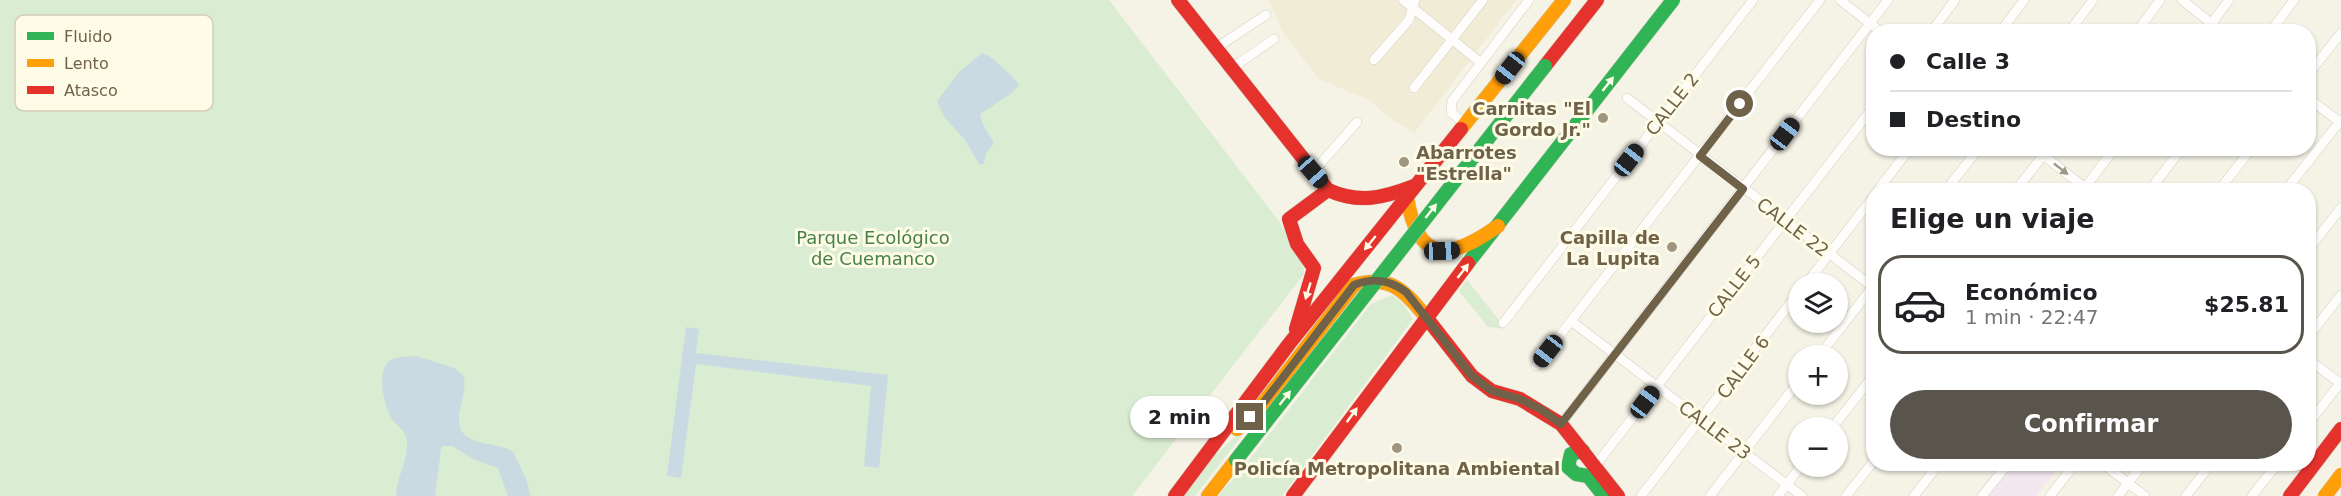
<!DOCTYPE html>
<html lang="es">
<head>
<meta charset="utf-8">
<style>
	body { margin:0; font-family:"DejaVu Sans",sans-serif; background:#f2f2f2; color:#202124; height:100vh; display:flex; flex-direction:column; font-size:22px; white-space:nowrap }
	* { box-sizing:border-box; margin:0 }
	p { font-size:20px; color:#757577 }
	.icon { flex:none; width:33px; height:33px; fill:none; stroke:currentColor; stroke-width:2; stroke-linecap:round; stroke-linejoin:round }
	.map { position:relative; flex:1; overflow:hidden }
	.sheet { position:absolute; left:1866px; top:183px; width:450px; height:288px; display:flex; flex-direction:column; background:#fff; border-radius:24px; box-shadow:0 2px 4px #0004 }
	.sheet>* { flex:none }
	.hud { position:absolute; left:1866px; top:24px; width:450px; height:132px; border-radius:24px; box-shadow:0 2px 4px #0004; display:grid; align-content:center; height:132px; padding:0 24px; background:#fff }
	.controls { position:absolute; left:1788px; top:273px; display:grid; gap:12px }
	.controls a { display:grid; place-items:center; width:60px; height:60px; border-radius:50%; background:#fff; box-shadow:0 2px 4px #0004; font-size:30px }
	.end { position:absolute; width:27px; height:27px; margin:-14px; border:8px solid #706249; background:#fff; box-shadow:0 0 0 3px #fff }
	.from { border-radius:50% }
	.bubble { position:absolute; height:42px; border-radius:21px; background:#fff; box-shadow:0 2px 4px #0004; font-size:20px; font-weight:700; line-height:42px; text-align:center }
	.car { position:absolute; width:18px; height:36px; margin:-18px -9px; border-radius:8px; box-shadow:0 0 4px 2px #0007; background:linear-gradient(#222 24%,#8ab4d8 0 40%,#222 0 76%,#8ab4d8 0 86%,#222 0) }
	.hud b { display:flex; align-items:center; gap:21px; height:57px; font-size:22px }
	.hud b+b { border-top:2px solid #e0e0e0 }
	.hud i { width:15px; height:15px; background:#202124 }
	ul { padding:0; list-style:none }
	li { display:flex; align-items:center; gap:18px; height:99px; margin:0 12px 9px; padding:0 12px; border:3px solid transparent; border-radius:24px }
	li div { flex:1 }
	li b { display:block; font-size:22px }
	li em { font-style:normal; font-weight:700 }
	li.active { border-color:#59554d }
	li>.icon { width:54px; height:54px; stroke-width:1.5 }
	h2 { padding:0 24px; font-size:27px; line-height:72px }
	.primary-button { display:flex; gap:12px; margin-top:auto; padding:12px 24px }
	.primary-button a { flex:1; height:69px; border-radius:36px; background:#59554d; color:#fff; font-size:24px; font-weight:700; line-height:69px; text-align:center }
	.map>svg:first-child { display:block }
</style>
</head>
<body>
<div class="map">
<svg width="2341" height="496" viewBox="0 0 2341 496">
	<rect width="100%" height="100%" fill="#f5f3e6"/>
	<!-- residential -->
	<path fill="#f0ecd6" d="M1269,0H1516L1414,133L1388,117L1370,100L1320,80L1283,33Z"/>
	<!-- education -->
	<path fill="#f5e7ef" d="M2014,464H2061L2036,496H1989Z"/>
	<!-- green -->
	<g fill="#daecd1">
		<path d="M0,0H1109L1278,220L1303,261L1304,274L1132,496H0Z"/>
		<path d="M1467,280L1506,329L1488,327L1459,291Z"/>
		<path d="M1392,295L1403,304L1413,319L1282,496H1218L1243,468L1371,304Z"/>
		<path d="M1255,419L1195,496H1183L1213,457Z"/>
	</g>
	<!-- water -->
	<g fill="#c9dae3">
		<path d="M982,53C989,53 1016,79 1019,85L1012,93L980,114L982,123L994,143L986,153L984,163L980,165L965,140L945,118L937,101L959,72Z"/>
		<path d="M686,327L699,329L696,353L888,375L879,468L864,466L871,386L696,364L681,478L667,476Z"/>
		<path d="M416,356L454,368L463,375C470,391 450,420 464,434C476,446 500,443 513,452L527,481L530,496H508L498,468L475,460L452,446H443L441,449L435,496H396C396,476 411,458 406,437C404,429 396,425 392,419C384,406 374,367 393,359C400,356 409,357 416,356Z"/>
	</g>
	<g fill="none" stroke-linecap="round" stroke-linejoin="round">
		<defs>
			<g id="street">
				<path d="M1403,0L1480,62"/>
				<path d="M1840,0L1881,32"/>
				<path d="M2182,0L2222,32"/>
				<path d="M1931,32L1955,0"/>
				<path d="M2000,32L2024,0"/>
				<path d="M2069,32L2093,0"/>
				<path d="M2137,32L2160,0"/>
				<path d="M2205,32L2229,0"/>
				<path d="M2270,32L2294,0"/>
				<path d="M1216,48L1266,15"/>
				<path d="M1374,60L1409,20L1415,0"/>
				<path d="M1232,68L1274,39"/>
				<path d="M2308,75L2341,33"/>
				<path d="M1414,88L1483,0"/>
				<path d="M1627,98L1874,288"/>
				<path d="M2308,98L2341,123"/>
				<path d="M1465,124L1451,112L1452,101L1529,0"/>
				<path d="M2034,148L2088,190"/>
				<path d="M1313,172L1357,122"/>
				<path d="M1878,190L1910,148"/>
				<path d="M1946,190L1979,148"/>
				<path d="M2016,190L2049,148"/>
				<path d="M2083,190L2115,148"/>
				<path d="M2150,190L2182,148"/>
				<path d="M2219,190L2252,148"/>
				<path d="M2286,190L2341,120"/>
				<path d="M2308,250L2341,208"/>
				<path d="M1806,284L1874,196"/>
				<path d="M1571,321L1802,496"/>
				<path d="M1503,323L1753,0"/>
				<path d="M2308,337L2341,295"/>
				<path d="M1819,356L1874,285"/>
				<path d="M2308,359L2341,384"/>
				<path d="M1536,366L1820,0"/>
				<path d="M1561,424L1888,0"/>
				<path d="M2308,424L2341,382"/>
				<path d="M1832,428L1874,375"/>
				<path d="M2103,464L2145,496"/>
				<path d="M1595,466L1874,106"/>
				<path d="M1641,496L1798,293"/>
				<path d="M1710,496L1798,382"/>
				<path d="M1778,496L1801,466"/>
				<path d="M1846,496L1874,461"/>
				<path d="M1914,496L1939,464"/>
				<path d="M1982,496L2008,464"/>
				<path d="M2050,496L2075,464"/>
				<path d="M2118,496L2143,464"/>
				<path d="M2186,496L2211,464"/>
				<path d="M2252,496L2277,464"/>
			</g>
			<g id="fast">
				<path d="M1468,263L1673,0"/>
				<path d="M1583,451L1571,454L1568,467L1576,474L1588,476L1604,496"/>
			</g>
			<g id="slow">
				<path d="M1461,129L1564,0"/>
				<path d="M1407,197C1418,265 1450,260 1498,226"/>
				<path d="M1237,429L1264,402L1354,285C1390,274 1405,291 1426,317"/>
				<path d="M1208,496L1236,460"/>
				<path d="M2325,496L2341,475"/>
			</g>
			<g id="jam">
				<path d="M1178,0L1328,190C1359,204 1383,198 1414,186"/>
				<path d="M1545,66L1597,0"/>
				<path d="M1426,317L1472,376L1492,391L1520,399L1561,424L1618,496"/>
				<path d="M1296,329L1314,268L1297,244L1289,219L1328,190"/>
				<path d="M1175,496L1289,344L1461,129"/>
				<path d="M1293,496L1468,263"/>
				<path d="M2290,496L2341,429"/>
			</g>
		</defs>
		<!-- street casing -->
		<use href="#street" stroke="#d3cfc2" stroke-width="10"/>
		<!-- fast casing -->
		<use href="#fast" stroke="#d5d0c3" stroke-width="15"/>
		<!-- slow casing -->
		<use href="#slow" stroke="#d5d0c3" stroke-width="15"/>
		<!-- jam casing -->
		<use href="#jam" stroke="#d5d0c3" stroke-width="15"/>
		<!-- street -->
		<use href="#street" stroke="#fefdfb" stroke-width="9"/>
		<!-- fast -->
		<use href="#fast" stroke="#30b455" stroke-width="14"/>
		<!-- slow -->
		<use href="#slow" stroke="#ff9f0a" stroke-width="14"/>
		<!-- jam -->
		<use href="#jam" stroke="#e5322d" stroke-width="14"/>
		<defs>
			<path id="fast-bridge" d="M1236,460L1545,66"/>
		</defs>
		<!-- fast-bridge casing -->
		<use href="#fast-bridge" stroke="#d3cfc4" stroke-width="15" stroke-linecap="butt"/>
		<!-- fast-bridge -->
		<use href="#fast-bridge" stroke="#30b455" stroke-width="14"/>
	</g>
	<!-- one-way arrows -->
	<defs><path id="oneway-solid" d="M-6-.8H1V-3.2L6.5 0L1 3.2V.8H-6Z" transform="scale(1.5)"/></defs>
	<g fill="#fefce6">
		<use href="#oneway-solid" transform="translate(1608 84) rotate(-52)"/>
		<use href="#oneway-solid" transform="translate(1431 211) rotate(-52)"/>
		<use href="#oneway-solid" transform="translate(1370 243) rotate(129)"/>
		<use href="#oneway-solid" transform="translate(1463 271) rotate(-52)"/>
		<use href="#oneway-solid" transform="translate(1308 291) rotate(107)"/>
		<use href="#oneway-solid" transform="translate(1285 398) rotate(-52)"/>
		<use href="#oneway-solid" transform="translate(1352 415) rotate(-54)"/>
	</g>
	<use fill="#a29887" href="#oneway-solid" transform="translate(2061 169) rotate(38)"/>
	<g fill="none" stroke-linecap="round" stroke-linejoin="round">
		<!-- route -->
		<path stroke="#706249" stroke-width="8" d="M1250,417L1264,402L1354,285C1374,277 1390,280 1406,292L1472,376L1492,391L1520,399L1542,410L1561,424L1743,189L1700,156L1740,104"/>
	</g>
	<!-- markers -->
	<g fill="#9f9580" stroke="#fefce6" stroke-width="2">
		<circle cx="1603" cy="118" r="6"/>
		<circle cx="1404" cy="162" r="6"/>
		<circle cx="1672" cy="247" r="6"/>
		<circle cx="1397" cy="448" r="6"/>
	</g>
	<g text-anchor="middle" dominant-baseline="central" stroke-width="6" stroke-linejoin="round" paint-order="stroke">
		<!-- street labels -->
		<g font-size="18" fill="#706249" stroke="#fefce6">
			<text transform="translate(1672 104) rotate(-52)">CALLE 2</text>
			<text transform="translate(1793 227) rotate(37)">CALLE 22</text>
			<text transform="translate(1734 286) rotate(-52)">CALLE 5</text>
			<text transform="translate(1743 367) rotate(-53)">CALLE 6</text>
			<text transform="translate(1715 430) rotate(37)">CALLE 23</text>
		</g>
		<!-- poi labels -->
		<g font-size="18" font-weight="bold" fill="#706249" stroke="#fefce6" text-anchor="end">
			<text x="1591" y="108">Carnitas "El<tspan x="1591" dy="21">Gordo Jr."</tspan></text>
			<text x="1416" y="152" text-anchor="start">Abarrotes<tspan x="1416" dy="21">"Estrella"</tspan></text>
			<text x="1660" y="237">Capilla de<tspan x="1660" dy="21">La Lupita</tspan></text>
			<text x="1397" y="468" text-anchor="middle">Policía Metropolitana Ambiental</text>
		</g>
		<!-- park labels -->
		<g font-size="18" fill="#478048" stroke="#fefce6">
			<text x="873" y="237">Parque Ecológico<tspan x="873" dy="21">de Cuemanco</tspan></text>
		</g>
	</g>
	<!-- legend -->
	<rect x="15" y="15" width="198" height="96" rx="9" fill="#fefce6" stroke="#d3ceb7" stroke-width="1.5"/>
	<rect x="27" y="32" width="27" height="8" fill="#30b455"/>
	<rect x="27" y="59" width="27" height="8" fill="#ff9f0a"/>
	<rect x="27" y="86" width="27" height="8" fill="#e5322d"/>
	<g font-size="16" fill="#706249">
		<text x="64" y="42">Fluido</text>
		<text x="64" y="69">Lento</text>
		<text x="64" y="96">Atasco</text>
	</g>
</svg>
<div class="controls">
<a><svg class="icon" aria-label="layers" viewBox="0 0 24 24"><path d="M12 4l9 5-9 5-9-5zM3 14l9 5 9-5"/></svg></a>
<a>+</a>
<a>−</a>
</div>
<i class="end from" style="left:1740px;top:104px"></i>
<i class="end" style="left:1250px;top:417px"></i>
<div class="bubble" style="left:1130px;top:396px;width:99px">2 min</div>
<i class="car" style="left:1510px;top:68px;rotate:218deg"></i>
<i class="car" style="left:1785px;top:134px;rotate:37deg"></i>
<i class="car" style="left:1629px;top:160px;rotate:38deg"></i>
<i class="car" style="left:1313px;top:172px;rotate:139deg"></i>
<i class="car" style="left:1442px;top:251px;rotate:88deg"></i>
<i class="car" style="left:1548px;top:351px;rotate:218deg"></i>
<i class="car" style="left:1645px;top:402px;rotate:37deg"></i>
<div class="hud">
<b><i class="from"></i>Calle 3</b>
<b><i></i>Destino</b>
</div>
<section class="sheet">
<h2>Elige un viaje</h2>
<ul>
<li class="active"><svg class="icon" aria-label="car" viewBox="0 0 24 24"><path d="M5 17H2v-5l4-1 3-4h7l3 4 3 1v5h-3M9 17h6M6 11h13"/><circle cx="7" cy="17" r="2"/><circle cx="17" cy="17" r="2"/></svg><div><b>Económico</b><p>1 min · 22:47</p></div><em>$25.81</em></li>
</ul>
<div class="primary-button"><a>Confirmar</a></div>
</section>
</div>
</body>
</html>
